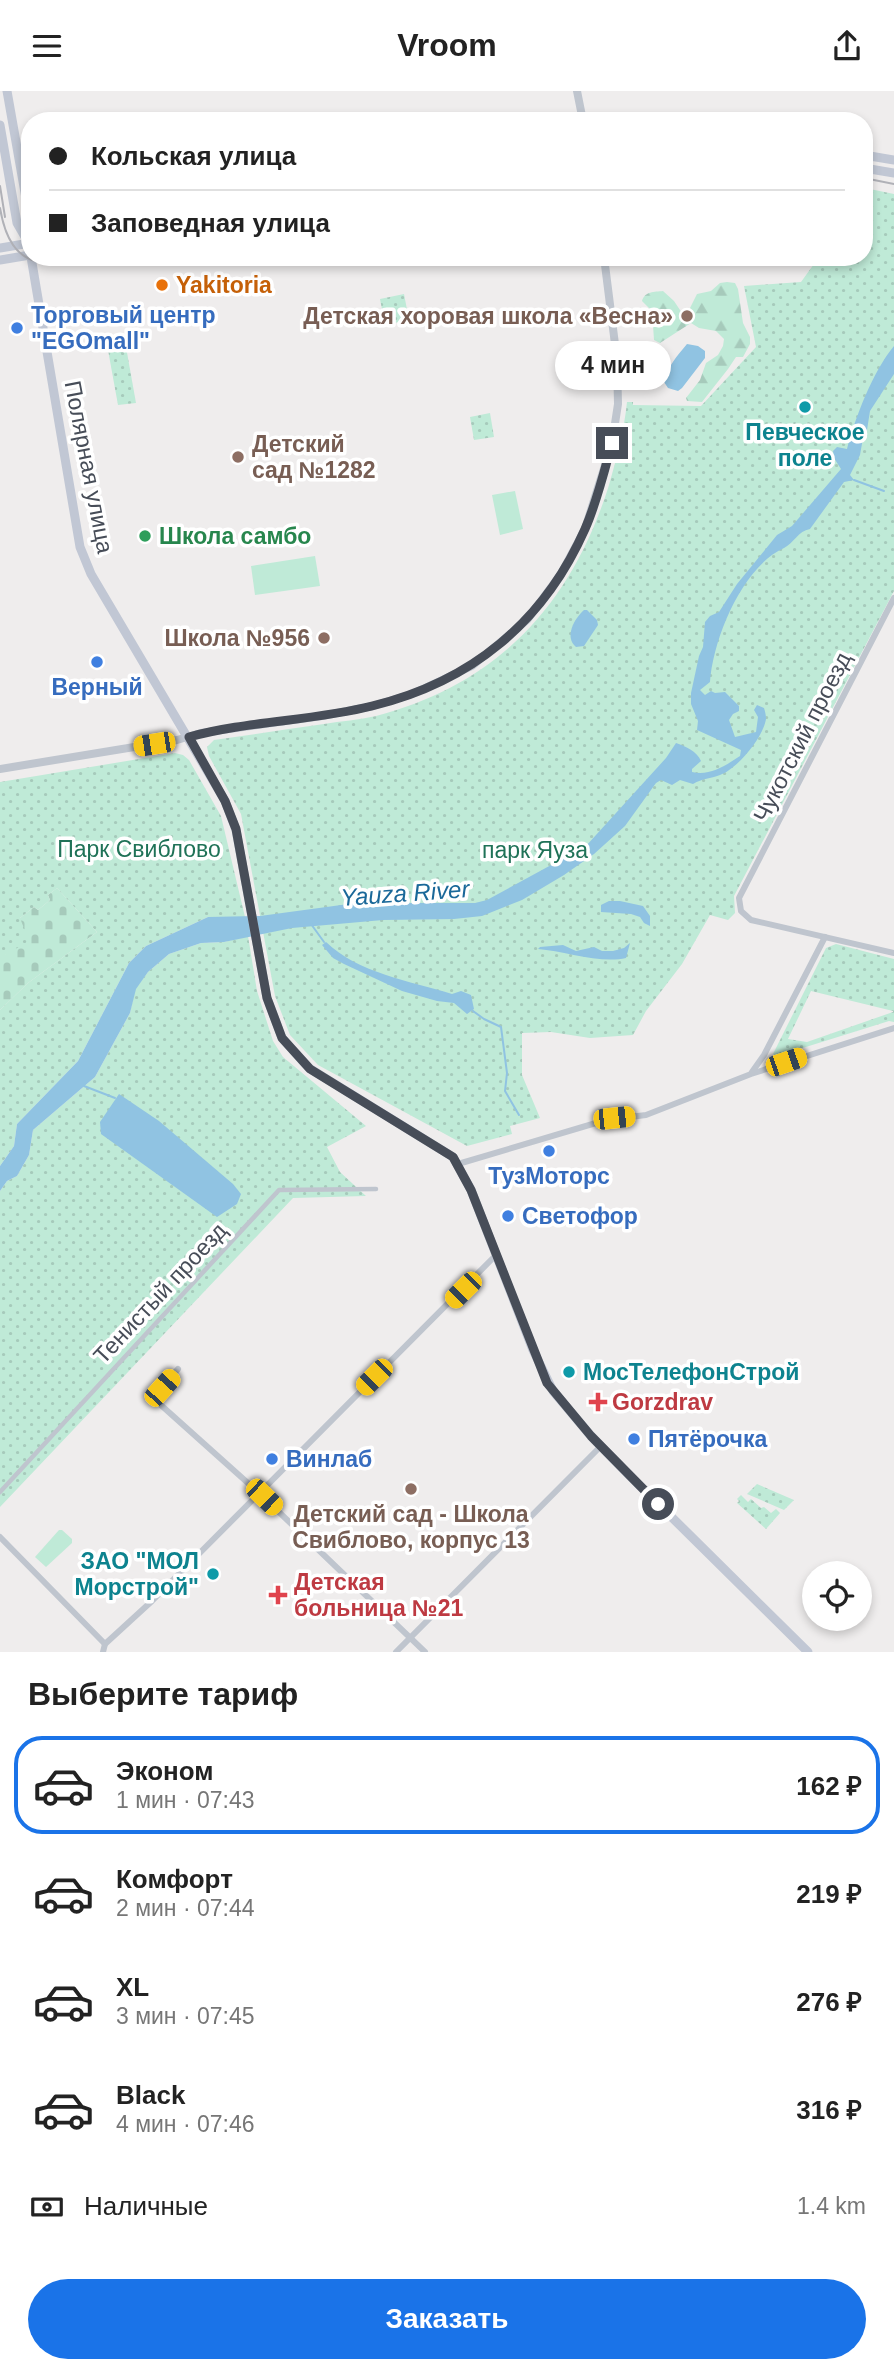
<!DOCTYPE html>
<html lang="ru">
<head>
<meta charset="utf-8">
<style>
	body { margin:0; font-family:Helvetica,sans-serif; background:#f6f6f6; color:#222; height:100vh; display:flex; flex-direction:column; font-size:26px; white-space:nowrap }
	* { box-sizing:border-box; margin:0 }
	p { font-size:23px; color:#767676 }
	.icon { flex:none; width:38px; height:38px; fill:none; stroke:currentColor; stroke-width:2; stroke-linecap:round; stroke-linejoin:round }
	.map { position:relative; height:1561px; overflow:hidden }
	.panel { display:flex; flex-direction:column; background:#fff; flex:1 }
	.panel>* { flex:none }
	.banner { position:absolute; left:21px; top:21px; width:852px; height:154px; border-radius:28px; box-shadow:0 4px 10px #0003; display:grid; align-content:center; height:154px; padding:0 28px; background:#fff }
	.fabs { position:absolute; left:802px; top:1470px; display:grid; gap:14px }
	.fabs a { display:grid; place-items:center; width:70px; height:70px; border-radius:50%; background:#fff; box-shadow:0 4px 10px #0003; font-size:35px }
	.end { position:absolute; width:32px; height:32px; margin:-16px; border:9px solid #474d58; background:#fff; box-shadow:0 0 0 4px #fff }
	.from { border-radius:50% }
	.bubble { position:absolute; height:49px; border-radius:24px; background:#fff; box-shadow:0 4px 10px #0003; font-size:23px; font-weight:600; line-height:49px; text-align:center }
	.car { position:absolute; width:21px; height:42px; margin:-21px -10px; border-radius:9px; box-shadow:0 0 5px 2px #0007; background:linear-gradient(#f5c518 24%,#345 0 40%,#f5c518 0 76%,#345 0 86%,#f5c518 0) }
	.banner b { display:flex; align-items:center; gap:24px; height:66px; font-size:26px }
	.banner b+b { border-top:2px solid #e0e0e0 }
	.banner i { width:18px; height:18px; background:#222 }
	ul { padding:0; list-style:none }
	li { display:flex; align-items:center; gap:21px; height:98px; margin:0 14px 10px; padding:0 14px; border:4px solid transparent; border-radius:28px }
	li div { flex:1 }
	li b { display:block; font-size:26px }
	li em { font-style:normal; font-weight:600 }
	li.selected { border-color:#1a73e8 }
	li>.icon { width:63px; height:63px; stroke-width:1.5 }
	h2 { padding:0 28px; font-size:32px; line-height:84px }
	.pay { display:flex; align-items:center; gap:18px; height:77px; padding:0 28px; font-size:26px }
	.pay p { margin-inline-start:auto }
	.primary-button { display:flex; gap:14px; margin-top:auto; padding:14px 28px }
	.primary-button a { flex:1; height:80px; border-radius:42px; background:#1a73e8; color:#fff; font-size:28px; font-weight:600; line-height:80px; text-align:center }
	header { display:flex; justify-content:space-between; align-items:center; height:91px; padding:0 28px; background:#fff; font-size:32px; font-weight:600 }
	.map>svg:first-child { display:block }
</style>
</head>
<body>
<header><svg class="icon" aria-label="menu" viewBox="0 0 24 24"><path d="M4 6h16M4 12h16M4 18h16"/></svg>Vroom<svg class="icon" aria-label="share" viewBox="0 0 24 24"><path d="M12 15V3M7 8l5-5 5 5M5 13v7h14v-7"/></svg></header>
<div class="map">
<svg width="894" height="1561" viewBox="0 0 894 1561">
	<defs>
		<pattern id="forest-firs" width="22" height="20" patternUnits="userSpaceOnUse" patternTransform="scale(1.75)"><rect width="22" height="20" fill="#bfead7"/><path d="M5 1l3.5 6h-7zM16 11l3.5 6h-7z" fill="#a6cabb"/></pattern>
		<pattern id="cemetery-stones" width="16" height="16" patternUnits="userSpaceOnUse" patternTransform="scale(1.75)"><rect width="16" height="16" fill="#bfead7"/><path d="M2 7V4a2 2 0 0 1 4 0v3zM10 15v-3a2 2 0 0 1 4 0v3z" fill="#a6cabb"/></pattern>
		<pattern id="park-dots" width="8" height="8" patternUnits="userSpaceOnUse" patternTransform="scale(1.75)"><rect width="8" height="8" fill="#bfead7"/><path d="M2 2h.1M6 6h.1" fill="none" stroke="#a6cabb" stroke-width="1.8" stroke-linecap="round"/></pattern>
	</defs>
	<rect width="100%" height="100%" fill="#efeded"/>
	<!-- green -->
	<g fill="#bfead7">
		<path d="M515,400L523,438L500,444L492,404Z"/>
		<path d="M315,465L320,495L255,504L251,475Z"/>
		<path d="M59,1439H62L72,1448V1452L46,1476L35,1466Z"/>
	</g>
	<!-- forest -->
	<path fill="url(#forest-firs)" d="M727,191L735,192L738,198L743,232L750,246V253L743,266H736L728,278L702,311L687,310L686,307L700,289L706,272L718,264L723,255L724,248L716,240L699,237L691,232L660,252L654,249L652,220L642,210C645,200 654,201 663,200L674,210L682,222L689,219L697,203L711,200L720,192Z"/>
	<!-- cemetery -->
	<path fill="url(#cemetery-stones)" d="M57,797L97,841L28,892L0,919V864H5L20,827L34,816L38,819L50,809L48,804Z"/>
	<!-- park -->
	<g fill="url(#park-dots)" fill-rule="evenodd">
		<path d="M865,97L894,103V500L734,805L735,822L728,829L710,824L682,873L646,920L633,944L590,947L551,941L522,942V984L540,1027L510,1035L512,1043L467,1055L318,974L290,944L275,905L241,723L209,665L207,656L214,649C250,644 287,638 324,633C341,630 359,629 376,625C499,593 572,512 609,394C617,366 624,340 627,311H633V314L701,315L756,256L744,195L801,191L819,166H864Z"/>
		<path d="M404,203L409,229L385,234L380,208Z"/>
		<path d="M126,256L136,312L118,314L108,259Z"/>
		<path d="M490,322L494,346L474,349L470,326Z"/>
		<path d="M175,662L183,664L189,669L221,725L245,826H208L146,855L129,872L78,970L17,1033L14,1055L0,1075V919L28,892L97,841L57,797L48,804L50,809L38,819L34,816L20,827L29,850L5,864H0V691Z"/>
		<path d="M248,845L257,900L273,950L283,966L366,1035L327,1056L340,1081L366,1105L293,1107L0,1416V1100L7,1090L17,1085L29,1064L33,1039L95,986L130,922L135,898L148,881L169,863L201,852L224,851Z"/>
		<path d="M836,853L894,868V931L889,930L777,965L773,963L826,857ZM811,900L893,920V921L807,951L788,948Z"/>
		<path d="M757,1393L794,1409L784,1419L747,1403Z"/>
		<path d="M741,1404L748,1411L751,1408L761,1417L764,1416L771,1422L776,1418L780,1422L766,1438L737,1412L739,1410L737,1408Z"/>
	</g>
	<!-- water -->
	<g fill="#90c3e2">
		<path d="M687,253L698,255L705,260V267L682,297L678,300L668,297L664,291C668,275 677,265 687,253Z"/>
		<path d="M894,255V283L870,320L867,339L863,347L860,364L850,384L854,389L844,391L810,438C798,440 794,452 784,457C742,476 713,548 710,591L700,599L705,604L711,600L715,602L725,601L739,615V620L733,623L729,629L735,646L756,641L758,626L754,619L757,614L764,617C765,620 766,624 766,628C763,647 737,678 720,684C710,688 703,687 693,693L680,689L672,694L661,689L656,692L625,735L594,763L564,784L522,809L482,825L454,828L383,829L292,837L224,851L201,852L169,863L148,881L136,898L130,922L95,986L33,1039L29,1064L17,1085L7,1090L0,1100V1075L14,1055L17,1033L78,970L129,872L146,855L208,826L260,825L356,812H475L487,809L586,755L666,667L676,652C685,655 697,660 701,670L692,678V681C710,685 725,675 740,665L741,659L697,639L698,630L691,613V602L699,565L703,556L705,531L710,525L719,521L737,493L777,444L792,435L841,378L834,367L833,360L837,356L847,358C855,327 873,280 894,255Z"/>
		<path d="M584,519H587L597,529L598,534L584,555L576,556C564,546 574,528 584,519Z"/>
		<path d="M609,810H620L643,815L650,825V835L644,832L640,826L631,823L601,821V814Z"/>
		<path d="M326,851C358,882 410,890 452,903L461,900L471,904L474,918L467,923L454,912L437,910L402,900L344,873L333,867L322,854Z"/>
		<path d="M630,852L626,867C601,873 564,860 538,858L540,856L563,854L576,860L594,856L602,860H613L624,857Z"/>
		<path d="M119,1003L159,1030L233,1093L241,1103L237,1113L217,1126L101,1043L100,1031Z"/>
	</g>
	<g fill="none" stroke-linecap="round" stroke-linejoin="round">
		<!-- stream -->
		<g stroke="#90c3e2" stroke-width="2">
			<path d="M854,389L884,400"/>
			<path d="M311,833L324,851"/>
			<path d="M473,920L484,928L501,936L507,982L505,1000L519,1024"/>
			<path d="M84,995L115,1007"/>
		</g>
		<!-- pedestrian -->
		<path stroke="#bfc5ce" stroke-width="4.5" d="M0,1401L279,1099L376,1098"/>
		<!-- minor -->
		<g stroke="#bfc5ce" stroke-width="6">
			<path d="M894,507L739,807L741,820L751,829L894,862"/>
			<path d="M752,981L764,964L825,846"/>
			<path d="M458,1073L606,1029L646,1024L751,983L894,937"/>
			<path d="M178,1278L153,1307L258,1401L425,1561"/>
			<path d="M0,1446L105,1553"/>
			<path d="M103,1561L105,1553L152,1510L496,1164"/>
			<path d="M396,1561L601,1355"/>
		</g>
		<!-- tertiary -->
		<g stroke="#bfc5ce" stroke-width="8">
			<path d="M577,0L583,30"/>
			<path d="M0,678L177,649L201,642L322,625L373,615L412,603L472,575L527,529L561,483L585,438L612,352L618,313L617,269L604,166"/>
		</g>
		<!-- secondary -->
		<g stroke="#c1c7d4" stroke-width="9">
			<path d="M7,0L30,130V158"/>
			<path d="M0,34L17,132L28,151"/>
			<path d="M864,64L894,69"/>
			<path d="M864,77L894,82"/>
			<path d="M0,157L30,152"/>
			<path d="M31,166L80,456L91,483L225,710L236,739L267,907L282,947L309,977L453,1066L471,1099L533,1259L553,1300L591,1345L628,1383L808,1561"/>
			<path d="M0,169L30,164"/>
		</g>
		<!-- tram -->
		<g stroke="#b0b1b7" stroke-width="2">
			<path d="M864,87L894,93"/>
			<path d="M0,95L5,126"/>
			<path d="M0,117C11,183 48,176 101,166"/>
		</g>
	</g>
	<g fill="none" stroke-linecap="round" stroke-linejoin="round">
		<!-- route -->
		<path stroke="#474d58" stroke-width="9" d="M612,352C604,381 597,411 585,438C544,531 471,591 372,615C313,630 246,630 189,646L225,710L236,738L267,907L282,947L310,978L453,1066L471,1099L547,1292L591,1345L658,1413"/>
	</g>
	<!-- markers -->
	<circle fill="#e8710a" stroke="#fff" stroke-width="2.5" cx="162" cy="194" r="7"/>
	<g fill="#8d6e63" stroke="#fff" stroke-width="2.5">
		<circle cx="687" cy="225" r="7"/>
		<circle cx="238" cy="366" r="7"/>
		<circle cx="324" cy="547" r="7"/>
		<circle cx="411" cy="1398" r="7"/>
	</g>
	<g fill="#3f7fe0" stroke="#fff" stroke-width="2.5">
		<circle cx="17" cy="237" r="7"/>
		<circle cx="97" cy="571" r="7"/>
		<circle cx="549" cy="1060" r="7"/>
		<circle cx="508" cy="1125" r="7"/>
		<circle cx="634" cy="1348" r="7"/>
		<circle cx="272" cy="1368" r="7"/>
	</g>
	<g fill="#0f9aa8" stroke="#fff" stroke-width="2.5">
		<circle cx="805" cy="316" r="7"/>
		<circle cx="569" cy="1281" r="7"/>
		<circle cx="213" cy="1483" r="7"/>
	</g>
	<circle fill="#2e9e5b" stroke="#fff" stroke-width="2.5" cx="145" cy="445" r="7"/>
	<g fill="#e0444e" stroke="#fff" stroke-width="2.5">
		<path d="M594.5 1300.5h7v7h7v7h-7v7h-7v-7h-7v-7h7z"/>
		<path d="M274.5 1493.5h7v7h7v7h-7v7h-7v-7h-7v-7h7z"/>
	</g>
	<g text-anchor="middle" dominant-baseline="central" stroke-width="7" stroke-linejoin="round" paint-order="stroke">
		<!-- food labels -->
		<g font-size="23" font-weight="bold" fill="#c56008" stroke="#fff" text-anchor="start">
			<text x="176" y="194">Yakitoria</text>
		</g>
		<!-- shop labels -->
		<g font-size="23" font-weight="bold" fill="#366cbe" stroke="#fff" text-anchor="start">
			<text x="31" y="224">Торговый центр<tspan x="31" dy="26">"EGOmall"</tspan></text>
			<text x="97" y="596" text-anchor="middle">Верный</text>
			<text x="549" y="1085" text-anchor="middle">ТузМоторс</text>
			<text x="522" y="1125">Светофор</text>
			<text x="648" y="1348">Пятёрочка</text>
			<text x="286" y="1368">Винлаб</text>
		</g>
		<!-- education labels -->
		<g font-size="23" font-weight="bold" fill="#785e54" stroke="#fff" text-anchor="end">
			<text x="673" y="225">Детская хоровая школа «Весна»</text>
			<text x="252" y="353" text-anchor="start">Детский<tspan x="252" dy="26">сад №1282</tspan></text>
			<text x="310" y="547">Школа №956</text>
			<text x="411" y="1423" text-anchor="middle">Детский сад - Школа<tspan x="411" dy="26">Свиблово, корпус 13</tspan></text>
		</g>
		<!-- culture labels -->
		<g font-size="23" font-weight="bold" fill="#0d838f" stroke="#fff">
			<text x="805" y="341">Певческое<tspan x="805" dy="26">поле</tspan></text>
			<text x="583" y="1281" text-anchor="start">МосТелефонСтрой</text>
			<text x="199" y="1470" text-anchor="end">ЗАО "МОЛ<tspan x="199" dy="26">Морстрой"</tspan></text>
		</g>
		<!-- street labels -->
		<g font-size="23" fill="#474d58" stroke="#fff">
			<text transform="translate(89 376) rotate(79)">Полярная улица</text>
			<text transform="translate(802 646) rotate(-63)">Чукотский проезд</text>
			<text transform="translate(160 1202) rotate(-47)">Тенистый проезд</text>
		</g>
		<!-- leisure labels -->
		<g font-size="23" font-weight="bold" fill="#27864d" stroke="#fff" text-anchor="start">
			<text x="159" y="445">Школа самбо</text>
		</g>
		<!-- park labels -->
		<g font-size="23" fill="#1f7257" stroke="#fff">
			<text x="139" y="758">Парк Свиблово</text>
			<text x="535" y="759">парк Яуза</text>
		</g>
		<!-- health labels -->
		<g font-size="23" font-weight="bold" fill="#be3a42" stroke="#fff" text-anchor="start">
			<text x="612" y="1311">Gorzdrav</text>
			<text x="294" y="1491">Детская<tspan x="294" dy="26">больница №21</tspan></text>
		</g>
		<!-- water labels -->
		<g font-size="24" font-style="italic" fill="#1a6899" stroke="#fff">
			<text transform="translate(405 802) rotate(-4)">Yauza River</text>
		</g>
	</g>
</svg>
<div class="fabs">
<a><svg class="icon" aria-label="locate" viewBox="0 0 24 24"><circle cx="12" cy="12" r="6"/><path d="M12 2v4M12 18v4M2 12h4M18 12h4"/></svg></a>
</div>
<i class="end from" style="left:658px;top:1413px"></i>
<i class="end" style="left:612px;top:352px"></i>
<div class="bubble" style="left:555px;top:250px;width:116px">4 мин</div>
<i class="car" style="left:154px;top:653px;rotate:261deg"></i>
<i class="car" style="left:786px;top:971px;rotate:71deg"></i>
<i class="car" style="left:614px;top:1027px;rotate:84deg"></i>
<i class="car" style="left:463px;top:1199px;rotate:225deg"></i>
<i class="car" style="left:374px;top:1286px;rotate:225deg"></i>
<i class="car" style="left:162px;top:1297px;rotate:42deg"></i>
<i class="car" style="left:264px;top:1406px;rotate:134deg"></i>
<div class="banner">
<b><i class="from"></i>Кольская улица</b>
<b><i></i>Заповедная улица</b>
</div>
</div>
<section class="panel">
<h2>Выберите тариф</h2>
<ul>
<li class="selected"><svg class="icon" aria-label="car" viewBox="0 0 24 24"><path d="M5 17H2v-5l4-1 3-4h7l3 4 3 1v5h-3M9 17h6M6 11h13"/><circle cx="7" cy="17" r="2"/><circle cx="17" cy="17" r="2"/></svg><div><b>Эконом</b><p>1 мин · 07:43</p></div><em>162 ₽</em></li>
<li><svg class="icon" aria-label="car" viewBox="0 0 24 24"><path d="M5 17H2v-5l4-1 3-4h7l3 4 3 1v5h-3M9 17h6M6 11h13"/><circle cx="7" cy="17" r="2"/><circle cx="17" cy="17" r="2"/></svg><div><b>Комфорт</b><p>2 мин · 07:44</p></div><em>219 ₽</em></li>
<li><svg class="icon" aria-label="car" viewBox="0 0 24 24"><path d="M5 17H2v-5l4-1 3-4h7l3 4 3 1v5h-3M9 17h6M6 11h13"/><circle cx="7" cy="17" r="2"/><circle cx="17" cy="17" r="2"/></svg><div><b>XL</b><p>3 мин · 07:45</p></div><em>276 ₽</em></li>
<li><svg class="icon" aria-label="car" viewBox="0 0 24 24"><path d="M5 17H2v-5l4-1 3-4h7l3 4 3 1v5h-3M9 17h6M6 11h13"/><circle cx="7" cy="17" r="2"/><circle cx="17" cy="17" r="2"/></svg><div><b>Black</b><p>4 мин · 07:46</p></div><em>316 ₽</em></li>
</ul>
<div class="pay"><svg class="icon" aria-label="cash" viewBox="0 0 24 24"><path d="M3 7h18v10H3z"/><circle cx="12" cy="12" r="2"/></svg>Наличные<p>1.4 km</p></div>
<div class="primary-button"><a>Заказать</a></div>
</section>
</body>
</html>
